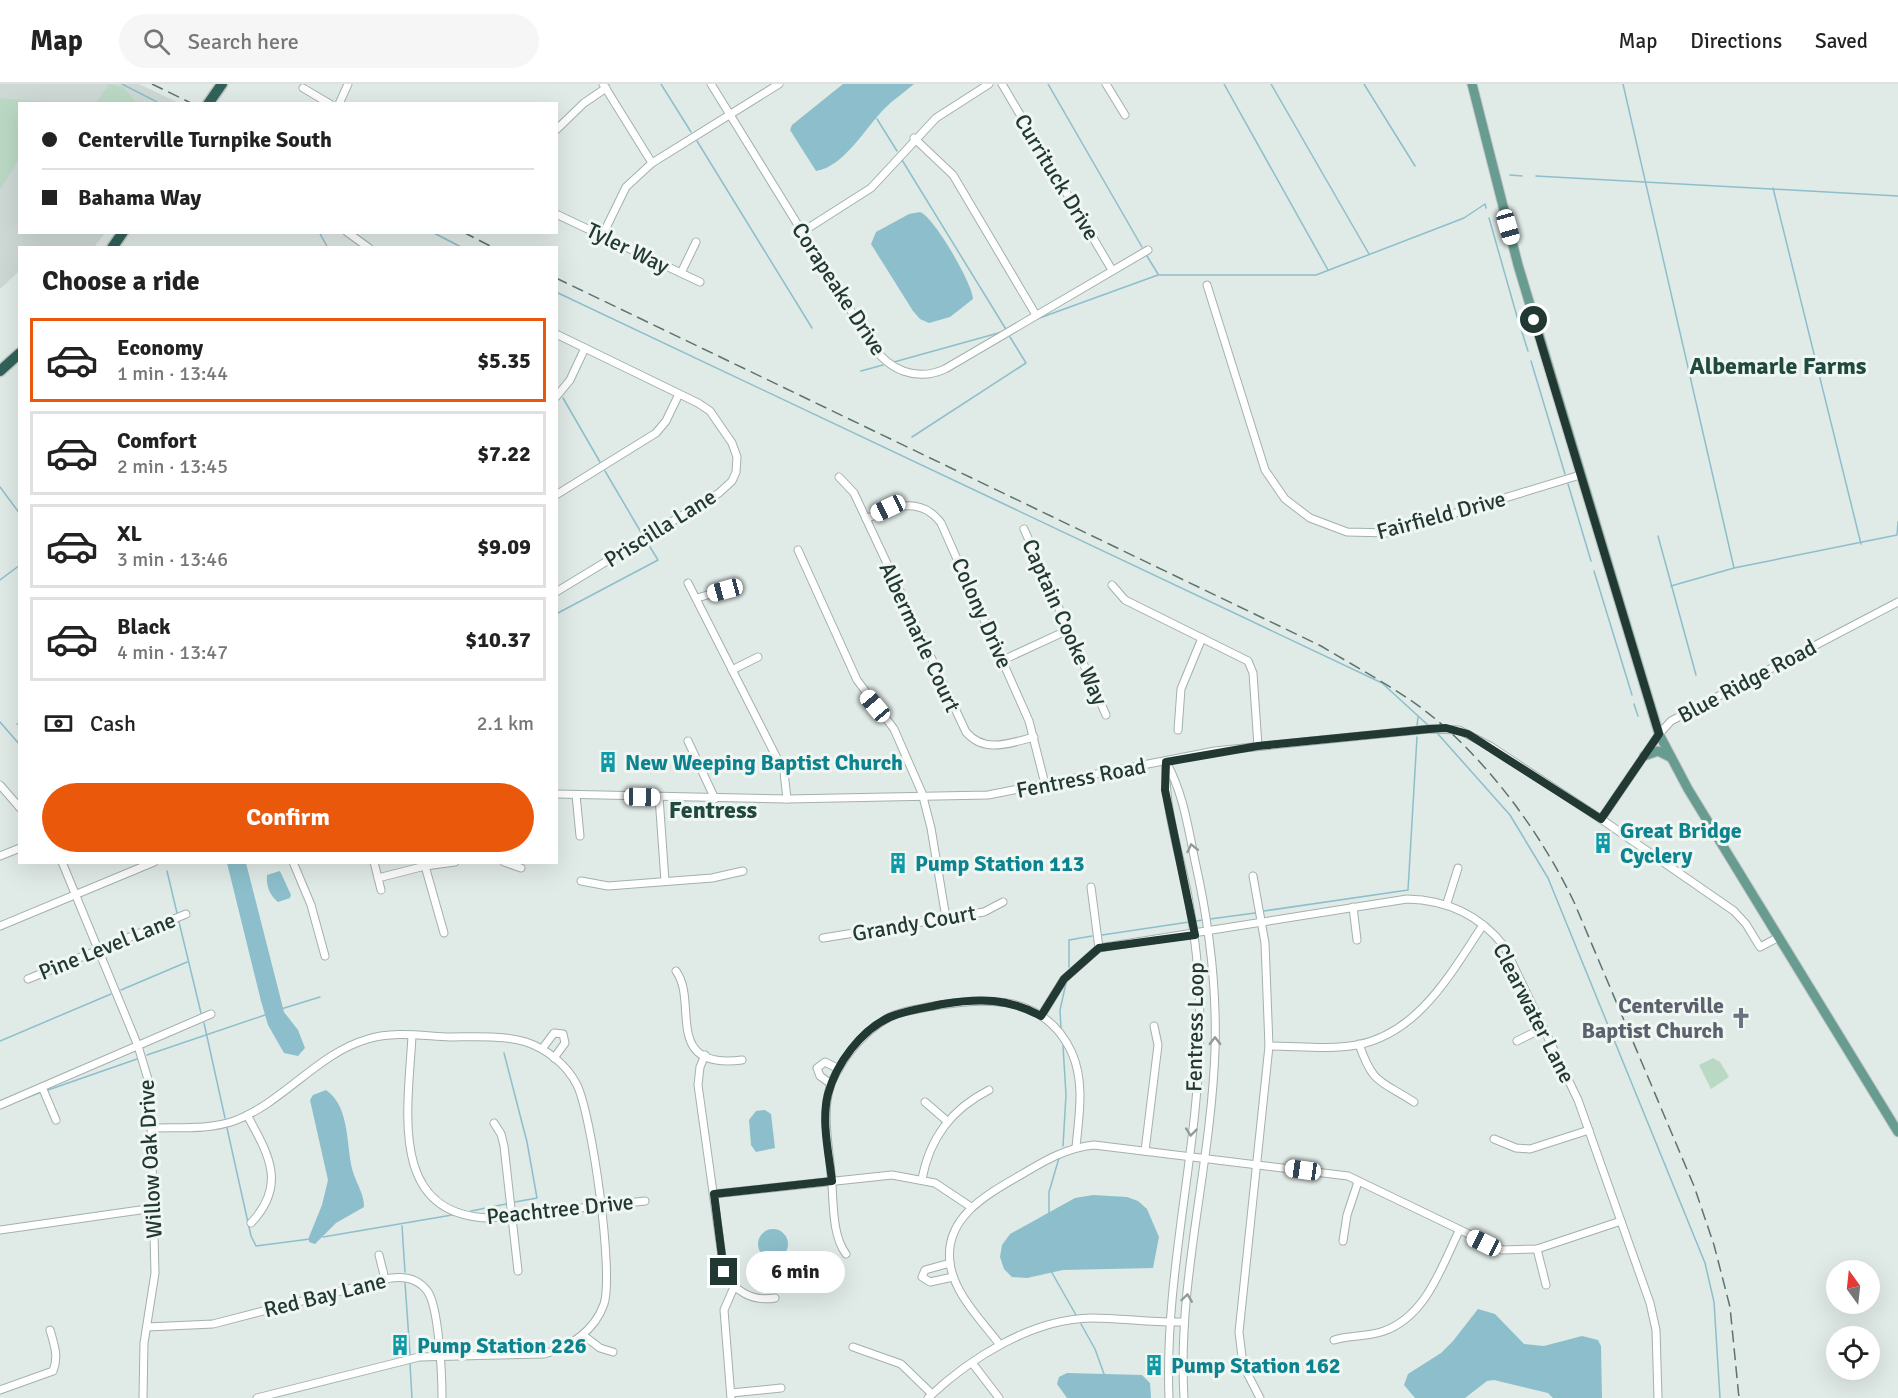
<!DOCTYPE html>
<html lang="en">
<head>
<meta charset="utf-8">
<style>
	body { margin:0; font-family:Signika,sans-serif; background:#f6f6f6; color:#222; height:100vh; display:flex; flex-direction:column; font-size:22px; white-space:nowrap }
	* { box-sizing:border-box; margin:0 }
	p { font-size:20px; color:#767676 }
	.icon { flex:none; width:33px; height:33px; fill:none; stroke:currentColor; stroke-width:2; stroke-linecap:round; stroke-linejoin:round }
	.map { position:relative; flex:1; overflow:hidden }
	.side { position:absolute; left:18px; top:162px; width:540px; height:618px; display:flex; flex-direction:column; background:#fff; border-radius:0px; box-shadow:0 6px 24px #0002 }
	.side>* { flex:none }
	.banner { position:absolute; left:18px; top:18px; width:540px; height:132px; border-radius:0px; box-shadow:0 6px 24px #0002; display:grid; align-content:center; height:132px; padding:0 24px; background:#fff }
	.needle { width:39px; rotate:345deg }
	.buttons { position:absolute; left:1826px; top:1176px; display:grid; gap:12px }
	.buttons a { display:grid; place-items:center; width:54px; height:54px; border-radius:50%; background:#fff; box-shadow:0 6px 24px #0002; font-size:30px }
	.end { position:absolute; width:27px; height:27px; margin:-14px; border:8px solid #223833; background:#fff; box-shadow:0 0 0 3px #fff }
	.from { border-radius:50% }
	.bubble { position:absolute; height:42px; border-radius:21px; background:#fff; box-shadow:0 6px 24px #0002; font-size:20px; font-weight:700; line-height:42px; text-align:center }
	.car { position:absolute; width:18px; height:36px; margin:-18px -9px; border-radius:8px; box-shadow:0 0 4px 2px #0007; background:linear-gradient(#fff 24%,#345 0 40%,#fff 0 76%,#345 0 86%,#fff 0) }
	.banner b { display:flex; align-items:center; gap:21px; height:57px; font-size:22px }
	.banner b+b { border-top:2px solid #e0e0e0 }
	.banner i { width:15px; height:15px; background:#222 }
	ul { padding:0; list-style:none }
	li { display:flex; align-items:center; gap:18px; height:84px; margin:0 12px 9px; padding:0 12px; border:3px solid #e0e0e0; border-radius:0px }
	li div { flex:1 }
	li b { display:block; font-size:22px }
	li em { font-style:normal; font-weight:700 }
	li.on { border-color:#ea580c }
	li>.icon { width:54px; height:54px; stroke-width:1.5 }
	h2 { padding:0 24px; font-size:27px; line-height:72px }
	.pay { display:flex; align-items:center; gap:15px; height:66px; padding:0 24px; font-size:22px }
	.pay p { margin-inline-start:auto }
	.action { display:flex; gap:12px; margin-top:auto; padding:12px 24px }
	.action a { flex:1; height:69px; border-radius:36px; background:#ea580c; color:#fff; font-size:24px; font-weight:700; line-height:69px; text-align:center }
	header { display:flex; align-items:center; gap:36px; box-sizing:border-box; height:84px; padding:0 30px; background:#fff; border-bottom:2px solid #e0e0e0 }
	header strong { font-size:28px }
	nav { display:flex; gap:33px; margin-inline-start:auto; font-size:21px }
	.search { width:420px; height:54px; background:#f6f6f6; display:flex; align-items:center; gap:15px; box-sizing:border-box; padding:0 21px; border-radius:33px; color:#767676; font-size:22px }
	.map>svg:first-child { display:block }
</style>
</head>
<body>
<header>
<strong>Map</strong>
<div class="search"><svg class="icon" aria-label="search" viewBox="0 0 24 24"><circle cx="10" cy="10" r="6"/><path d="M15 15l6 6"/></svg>Search here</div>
<nav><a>Map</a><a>Directions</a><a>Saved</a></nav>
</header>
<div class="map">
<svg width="1898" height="1314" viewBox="0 0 1898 1314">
	<rect width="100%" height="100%" fill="#e0eae6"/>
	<!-- built -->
	<path fill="#ced9d5" d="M0,0H139L179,19L20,20V148L105,149L94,163L20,164L19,187L0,205Z"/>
	<!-- green -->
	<g fill="#bad9c4">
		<path d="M109,0L123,3L137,19H96Z"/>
		<path d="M0,14L55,19L20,20L19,75L0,106Z"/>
		<path d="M1713,974L1720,978L1729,993L1711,1005L1699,981Z"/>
	</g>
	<!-- water -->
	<g fill="#8cbfcb">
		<path d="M843,0H914C905,8 894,15 885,24C866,43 844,83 816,87L790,46L792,41Z"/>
		<path d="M920,128C934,133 972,199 973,215L950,233L929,239L920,235L913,227L871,160L876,148L909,130Z"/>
		<path d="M227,779H246L284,928L298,946L305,964L298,972L284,969L268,941L261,917Z"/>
		<path d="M280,787L291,811L290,814L278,818C270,812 266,802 267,791Z"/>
		<path d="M326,1006C352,1024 345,1066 354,1091C358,1102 364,1111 364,1123L336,1139L315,1160L309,1158V1153L322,1121L328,1096L310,1016L313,1011Z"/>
		<path d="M765,1026L771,1030L775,1064L756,1068L751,1061L749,1036L756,1027Z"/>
		<path d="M1093,1111L1127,1113L1138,1117L1147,1125L1159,1153L1153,1184L1063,1186L1027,1194L1012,1193L1004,1185L1000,1173L1002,1161L1010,1150L1075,1114Z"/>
		<circle cx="773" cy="1160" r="15"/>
		<path d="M1478,1225L1495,1230L1524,1260L1544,1262L1582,1252L1598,1256L1601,1262L1602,1314H1553L1548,1309L1494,1296L1487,1297L1465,1314H1415L1404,1301L1408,1290L1441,1269L1453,1257Z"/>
		<path d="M1067,1289L1142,1291L1150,1299L1151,1314H1067L1057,1300L1059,1293Z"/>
	</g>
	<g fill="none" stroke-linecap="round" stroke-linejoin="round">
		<!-- stream -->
		<g stroke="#8cbfcb" stroke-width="1.5">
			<path d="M122,0L161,20"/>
			<path d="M661,0L691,48"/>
			<path d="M1048,0L1142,163"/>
			<path d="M1224,0L1328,186"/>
			<path d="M1271,0L1369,170"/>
			<path d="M1364,0L1415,82"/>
			<path d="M1623,0L1734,484"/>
			<path d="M877,35L897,67"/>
			<path d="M697,57L812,244"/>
			<path d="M902,76L1007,247"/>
			<path d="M1510,91L1522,92"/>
			<path d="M1536,92L1898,112"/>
			<path d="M1773,104L1861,460"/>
			<path d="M1489,134L1518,236"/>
			<path d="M319,148L328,164"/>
			<path d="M432,148L463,164"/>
			<path d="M1147,172L1158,190"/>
			<path d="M556,208L1382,599L1429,642"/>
			<path d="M1034,236L1158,191H1316L1464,134L1485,120L1486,124"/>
			<path d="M1521,245L1528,267"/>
			<path d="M1531,277L1565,390"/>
			<path d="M894,278L1002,248"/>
			<path d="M861,287L883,281"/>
			<path d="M556,304L557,305"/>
			<path d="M563,314L600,378"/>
			<path d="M912,353L1026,279L1010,253"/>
			<path d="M605,387L642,450"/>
			<path d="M1568,400L1591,477"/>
			<path d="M0,403L20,430"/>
			<path d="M1658,452L1696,591"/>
			<path d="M1594,487L1632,611"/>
			<path d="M0,496L20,481"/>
			<path d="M1671,502L1734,484L1897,451L1898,438"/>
			<path d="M556,530L658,476L647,458"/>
			<path d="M1634,620L1638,632"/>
			<path d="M0,638L20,661"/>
			<path d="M17,640L20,638"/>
			<path d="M1417,642L1418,633"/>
			<path d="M1438,650L1510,731L1548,794L1705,1179L1714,1218L1720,1314"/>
			<path d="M167,787L177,829"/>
			<path d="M1264,827L1408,806L1417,653"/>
			<path d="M1210,835L1255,829"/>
			<path d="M1196,837L1203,836"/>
			<path d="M179,838L201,929"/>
			<path d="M1102,851L1189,838"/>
			<path d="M1069,883V856L1092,852"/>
			<path d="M121,906L187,878"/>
			<path d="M281,925L320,913"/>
			<path d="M204,939L225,1034"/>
			<path d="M1061,945L1060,926L1066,899"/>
			<path d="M0,957L111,910"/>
			<path d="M504,969L527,1058L537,1114L515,1118"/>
			<path d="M147,971L265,931"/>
			<path d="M48,1006L137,975"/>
			<path d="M15,1018L39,1009"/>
			<path d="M227,1044L251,1152L256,1162L310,1155"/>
			<path d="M1063,1062L1066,1011L1063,962"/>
			<path d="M471,1127L506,1120"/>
			<path d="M1049,1129V1108L1059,1074"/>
			<path d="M402,1142L405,1188"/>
			<path d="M323,1153L452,1131"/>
			<path d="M1051,1187L1076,1231"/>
			<path d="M405,1199L410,1270"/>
			<path d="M1081,1240L1095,1265L1104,1290"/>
			<path d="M410,1280L412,1314"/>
		</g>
		<defs>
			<g id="minor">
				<path d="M603,0L652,79"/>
				<path d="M711,0L872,261C889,286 916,298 945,285L1148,166"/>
				<path d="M1002,0L1112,186"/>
				<path d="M1106,0L1125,31"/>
				<path d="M303,4L330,20"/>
				<path d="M339,20L348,0"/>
				<path d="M556,46L584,19L606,4"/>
				<path d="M914,54L953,91L1036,231"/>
				<path d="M556,130L700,198"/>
				<path d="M347,148L369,164"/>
				<path d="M802,148L871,104L936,34L989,0"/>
				<path d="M603,150L626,103L652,79L779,0"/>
				<path d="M681,189L696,158"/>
				<path d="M1207,201L1265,386L1285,415L1310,434L1347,448L1390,449L1580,391"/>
				<path d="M556,250L698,319L710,327L732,359L737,373L736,388L732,397L719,409L556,508"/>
				<path d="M556,313L570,296L585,264"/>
				<path d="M839,393L854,409L966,648C985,670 1010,659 1034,653"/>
				<path d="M556,411L656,349L666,337L679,310"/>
				<path d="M866,435C891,423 920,411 941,439L1029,637L1045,700"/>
				<path d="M1024,445L1106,631"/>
				<path d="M798,466L857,596L894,645L922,709L931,744L946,834"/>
				<path d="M688,499L784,688L787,715"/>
				<path d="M1112,501L1125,516L1248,577L1253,589L1258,662"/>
				<path d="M697,514L725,506"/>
				<path d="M1003,576L1068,546"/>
				<path d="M732,586L758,573"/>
				<path d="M1178,646L1181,605L1202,554"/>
				<path d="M688,657L715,715"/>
				<path d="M1166,678C1183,708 1188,743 1195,777C1209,839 1217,903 1215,966C1211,1083 1177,1197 1184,1314"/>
				<path d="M1166,678C1164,725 1179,766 1188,812C1196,855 1200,899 1200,943C1199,1067 1164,1190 1169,1314"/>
				<path d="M0,701L20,724"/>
				<path d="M556,710L787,715L988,711L1215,667L1429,645L1459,646L1490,662L1601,735L1734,827L1746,840L1760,863L1779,853"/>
				<path d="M576,711L580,752"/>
				<path d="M659,713L665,797"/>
				<path d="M1601,735L1659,650L1671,637L1898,518"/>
				<path d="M0,772L20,764"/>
				<path d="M62,778L138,962L150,1002L155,1189L144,1259L143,1314"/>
				<path d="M293,778L311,821L325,872"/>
				<path d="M374,778L381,806"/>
				<path d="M504,778L521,784"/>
				<path d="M425,782L444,849"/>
				<path d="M1253,792L1265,859L1269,962L1239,1248L1243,1281L1260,1314"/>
				<path d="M378,794L425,782L455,778"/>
				<path d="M581,797L608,802L712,794L743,787"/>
				<path d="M1091,803L1099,864"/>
				<path d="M1447,819L1458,784"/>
				<path d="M1353,823L1357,856"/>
				<path d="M0,842L154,778"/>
				<path d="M823,854L984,828L1003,818"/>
				<path d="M676,887C699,918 662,986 742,976"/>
				<path d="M28,895L186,830"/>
				<path d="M1041,932L1064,895L1099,864L1407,815C1447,816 1479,830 1504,862L1578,1016L1650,1219L1656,1246L1658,1314"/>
				<path d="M412,951C409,1020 386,1131 489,1134L645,1117"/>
				<path d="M1517,957L1543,944"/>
				<path d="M1359,960C1373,1001 1380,996 1414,1018"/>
				<path d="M1269,962C1298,962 1328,966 1357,961C1419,949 1451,889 1483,841"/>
				<path d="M542,965L554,949L563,950L565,959L554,974"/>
				<path d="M705,971L700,983L698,1001L724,1187C733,1207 753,1218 775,1214"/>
				<path d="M831,1000L820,992L817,984L825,978L839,985"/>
				<path d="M42,1003L56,1036"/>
				<path d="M925,1018L947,1037"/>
				<path d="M0,1021L211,930"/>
				<path d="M247,1031C269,1071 287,1101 251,1139"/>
				<path d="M494,1039L501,1050L504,1062L518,1187"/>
				<path d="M153,1044C179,1043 208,1046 234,1037C283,1019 318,969 368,955C394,947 423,952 450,953C474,953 503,951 526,958C547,965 567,981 577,1001C592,1032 614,1189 604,1220C595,1246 571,1263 544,1270L419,1273L257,1314"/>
				<path d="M1494,1055L1516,1064L1530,1065L1589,1046"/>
				<path d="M1145,1067L1158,961L1154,942"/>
				<path d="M922,1095C930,1053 952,1025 989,1006"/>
				<path d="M714,1110L892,1091L935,1099L971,1123"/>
				<path d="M0,1146L154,1124"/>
				<path d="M1343,1157L1347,1131L1358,1098"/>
				<path d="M1537,1165L1546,1201"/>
				<path d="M846,1170C831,1150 834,1115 831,1090C829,1061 821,1028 831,1000C842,974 862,950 886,935C900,927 918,925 934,922C987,913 1045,910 1072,969C1085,999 1079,1031 1076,1063"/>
				<path d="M379,1171L385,1195"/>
				<path d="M950,1179L925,1186L922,1193L930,1198L953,1193"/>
				<path d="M147,1243L213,1240L391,1194C405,1192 419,1195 428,1208C439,1225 442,1292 442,1314"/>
				<path d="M583,1251L600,1264L613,1268"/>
				<path d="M1334,1256C1350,1251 1368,1253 1384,1247C1426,1232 1441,1184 1459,1147"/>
				<path d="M1000,1261C982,1237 954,1210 950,1179C944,1134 986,1111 1019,1092C1044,1077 1065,1064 1094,1061L1348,1092L1502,1166L1537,1165L1621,1137"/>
				<path d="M853,1263L901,1280L932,1310"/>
				<path d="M973,1280L999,1314"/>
				<path d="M0,1306L53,1287C59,1273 54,1260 50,1246"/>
				<path d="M731,1309L781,1304"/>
				<path d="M731,1314L724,1226L734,1203"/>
				<path d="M928,1314C970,1274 1032,1235 1091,1234C1122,1234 1153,1239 1183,1238"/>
			</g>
			<g id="major">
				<path d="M1472,0L1518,181L1659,650L1688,705L1898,1048"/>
				<path d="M1644,672L1658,667L1670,673"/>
			</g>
			<g id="highway">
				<path d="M208,20L222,0"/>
				<path d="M112,164L123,148"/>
				<path d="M0,287L20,269"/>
			</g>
		</defs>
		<!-- minor casing -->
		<use href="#minor" stroke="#a3b1ad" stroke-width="9"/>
		<!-- major casing -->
		<use href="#major" stroke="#c1c7c6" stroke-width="11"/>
		<!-- highway casing -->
		<use href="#highway" stroke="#c1c7c6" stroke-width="13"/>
		<!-- minor -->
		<use href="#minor" stroke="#fff" stroke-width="7"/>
		<!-- major -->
		<use href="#major" stroke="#689c90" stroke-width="9"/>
		<!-- highway -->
		<use href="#highway" stroke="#316259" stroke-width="10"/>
		<!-- rail -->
		<g stroke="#5c746e" stroke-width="1.5" stroke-dasharray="12 6" stroke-linecap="butt">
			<path d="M152,0L193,20"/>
			<path d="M463,148L494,164"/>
			<path d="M556,194L1321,562C1364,588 1410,611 1447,645C1500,694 1543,754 1574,818L1694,1102L1714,1161L1730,1223L1739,1314"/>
		</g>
	</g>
	<!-- one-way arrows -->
	<defs><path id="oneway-chevron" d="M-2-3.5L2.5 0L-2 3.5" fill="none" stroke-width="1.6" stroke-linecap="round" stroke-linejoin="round" transform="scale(1.5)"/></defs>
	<g stroke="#909c99">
		<use href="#oneway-chevron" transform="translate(1192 764) rotate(-103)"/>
		<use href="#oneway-chevron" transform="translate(1215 957) rotate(-90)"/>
		<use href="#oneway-chevron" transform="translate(1191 1048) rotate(96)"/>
		<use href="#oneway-chevron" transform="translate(1187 1214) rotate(-82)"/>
	</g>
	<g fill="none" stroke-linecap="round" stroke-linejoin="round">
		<!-- route -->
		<path stroke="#223833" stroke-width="8" d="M724,1188L714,1110L832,1097C829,1070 821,1037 828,1010C836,980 861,946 890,933C906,926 925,924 943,920C979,914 1008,914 1041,932L1064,895L1099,864L1195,851L1165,706L1166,678L1258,662L1429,645L1446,644L1468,650L1601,735L1659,650L1534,236"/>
	</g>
	<!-- icons -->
	<defs>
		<symbol id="building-bare" viewBox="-9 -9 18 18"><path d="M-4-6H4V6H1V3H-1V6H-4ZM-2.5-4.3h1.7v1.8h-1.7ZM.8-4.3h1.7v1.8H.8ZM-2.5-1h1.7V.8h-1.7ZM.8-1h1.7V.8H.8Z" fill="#0f9aa8" stroke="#f0f7f3" stroke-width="2.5" paint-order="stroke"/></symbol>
		<symbol id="church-bare" viewBox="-9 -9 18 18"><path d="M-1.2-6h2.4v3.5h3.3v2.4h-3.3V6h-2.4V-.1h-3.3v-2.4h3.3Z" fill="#6b7280" stroke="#f0f7f3" stroke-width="2.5" paint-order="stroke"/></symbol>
	</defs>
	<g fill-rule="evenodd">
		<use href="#building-bare" x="593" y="663" width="30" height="30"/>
		<use href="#building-bare" x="1588" y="744" width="30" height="30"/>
		<use href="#building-bare" x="883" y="764" width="30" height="30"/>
		<use href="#church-bare" x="1726" y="919" width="30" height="30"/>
		<use href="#building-bare" x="385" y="1246" width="30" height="30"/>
		<use href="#building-bare" x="1139" y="1266" width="30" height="30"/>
	</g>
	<g text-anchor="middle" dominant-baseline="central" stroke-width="6" stroke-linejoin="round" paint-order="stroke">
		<!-- street labels -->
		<g font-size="22" fill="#223833" stroke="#f0f7f3">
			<text transform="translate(1057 93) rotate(59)">Currituck Drive</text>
			<text transform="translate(628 164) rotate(26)">Tyler Way</text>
			<text transform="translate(839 205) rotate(57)">Corapeake Drive</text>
			<text transform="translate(1441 431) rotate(-15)">Fairfield Drive</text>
			<text transform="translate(660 444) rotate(-32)">Priscilla Lane</text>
			<text transform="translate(982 529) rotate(66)">Colony Drive</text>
			<text transform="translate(1065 538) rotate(66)">Captain Cooke Way</text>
			<text transform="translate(920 553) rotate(65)">Albermarle Court</text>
			<text transform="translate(1747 597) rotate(-28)">Blue Ridge Road</text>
			<text transform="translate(1081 694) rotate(-11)">Fentress Road</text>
			<text transform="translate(914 839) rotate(-10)">Grandy Court</text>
			<text transform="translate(107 862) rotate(-22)">Pine Level Lane</text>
			<text transform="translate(1534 929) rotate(63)">Clearwater Lane</text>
			<text transform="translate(1195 943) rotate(-89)">Fentress Loop</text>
			<text transform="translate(150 1075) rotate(-93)">Willow Oak Drive</text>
			<text transform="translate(560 1125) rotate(-6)">Peachtree Drive</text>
			<text transform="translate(325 1211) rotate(-14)">Red Bay Lane</text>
		</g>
		<!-- culture labels -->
		<g font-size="22" font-weight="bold" fill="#0d838f" stroke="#f0f7f3" text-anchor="start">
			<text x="625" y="678">New Weeping Baptist Church</text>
			<text x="1620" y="746">Great Bridge<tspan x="1620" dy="25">Cyclery</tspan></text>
			<text x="915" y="779">Pump Station 113</text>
			<text x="417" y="1261">Pump Station 226</text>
			<text x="1171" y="1281">Pump Station 162</text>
		</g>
		<!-- worship labels -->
		<g font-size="22" font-weight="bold" fill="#5b616d" stroke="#f0f7f3" text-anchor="end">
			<text x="1724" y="921">Centerville<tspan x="1724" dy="25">Baptist Church</tspan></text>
		</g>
		<!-- neighbourhood labels -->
		<g font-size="24" font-weight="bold" fill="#204940" stroke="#f0f7f3">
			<text x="1778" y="282">Albemarle Farms</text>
			<text x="713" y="726">Fentress</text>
		</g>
	</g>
</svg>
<div class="buttons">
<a><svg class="needle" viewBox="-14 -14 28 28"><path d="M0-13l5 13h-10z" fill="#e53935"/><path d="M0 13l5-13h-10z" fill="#767676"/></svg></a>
<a><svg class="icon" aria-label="locate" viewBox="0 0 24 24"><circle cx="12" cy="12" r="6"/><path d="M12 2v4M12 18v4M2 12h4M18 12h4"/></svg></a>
</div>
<i class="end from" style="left:1534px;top:236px"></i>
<i class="end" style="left:724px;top:1188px"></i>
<div class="bubble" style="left:746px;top:1167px;width:99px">6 min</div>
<i class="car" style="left:1508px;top:143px;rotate:164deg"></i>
<i class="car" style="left:888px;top:424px;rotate:245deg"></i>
<i class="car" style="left:725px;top:506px;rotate:255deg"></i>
<i class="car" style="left:875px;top:622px;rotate:320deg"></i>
<i class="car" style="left:642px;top:713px;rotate:91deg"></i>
<i class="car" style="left:1303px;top:1086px;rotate:278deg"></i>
<i class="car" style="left:1484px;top:1159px;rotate:296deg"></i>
<div class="banner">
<b><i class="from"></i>Centerville Turnpike South</b>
<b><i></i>Bahama Way</b>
</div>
<section class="side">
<h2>Choose a ride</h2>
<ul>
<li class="on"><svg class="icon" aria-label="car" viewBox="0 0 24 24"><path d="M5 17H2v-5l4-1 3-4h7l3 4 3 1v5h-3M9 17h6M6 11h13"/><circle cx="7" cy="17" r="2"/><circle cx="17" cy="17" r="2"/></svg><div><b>Economy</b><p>1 min · 13:44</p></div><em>$5.35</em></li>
<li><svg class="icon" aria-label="car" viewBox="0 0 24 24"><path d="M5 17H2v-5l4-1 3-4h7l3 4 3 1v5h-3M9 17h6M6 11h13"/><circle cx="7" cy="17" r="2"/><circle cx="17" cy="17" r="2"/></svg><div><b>Comfort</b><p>2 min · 13:45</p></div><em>$7.22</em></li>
<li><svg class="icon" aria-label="car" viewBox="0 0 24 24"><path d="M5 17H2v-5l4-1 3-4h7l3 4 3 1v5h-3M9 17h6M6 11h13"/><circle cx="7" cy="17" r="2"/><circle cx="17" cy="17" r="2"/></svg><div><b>XL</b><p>3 min · 13:46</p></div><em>$9.09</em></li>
<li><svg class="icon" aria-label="car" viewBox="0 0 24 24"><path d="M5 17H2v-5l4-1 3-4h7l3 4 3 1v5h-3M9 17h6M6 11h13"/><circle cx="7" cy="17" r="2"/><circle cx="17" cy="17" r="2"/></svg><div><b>Black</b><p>4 min · 13:47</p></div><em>$10.37</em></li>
</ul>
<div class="pay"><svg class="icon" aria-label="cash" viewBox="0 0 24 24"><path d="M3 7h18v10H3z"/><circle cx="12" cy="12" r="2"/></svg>Cash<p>2.1 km</p></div>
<div class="action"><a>Confirm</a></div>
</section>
</div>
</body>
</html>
